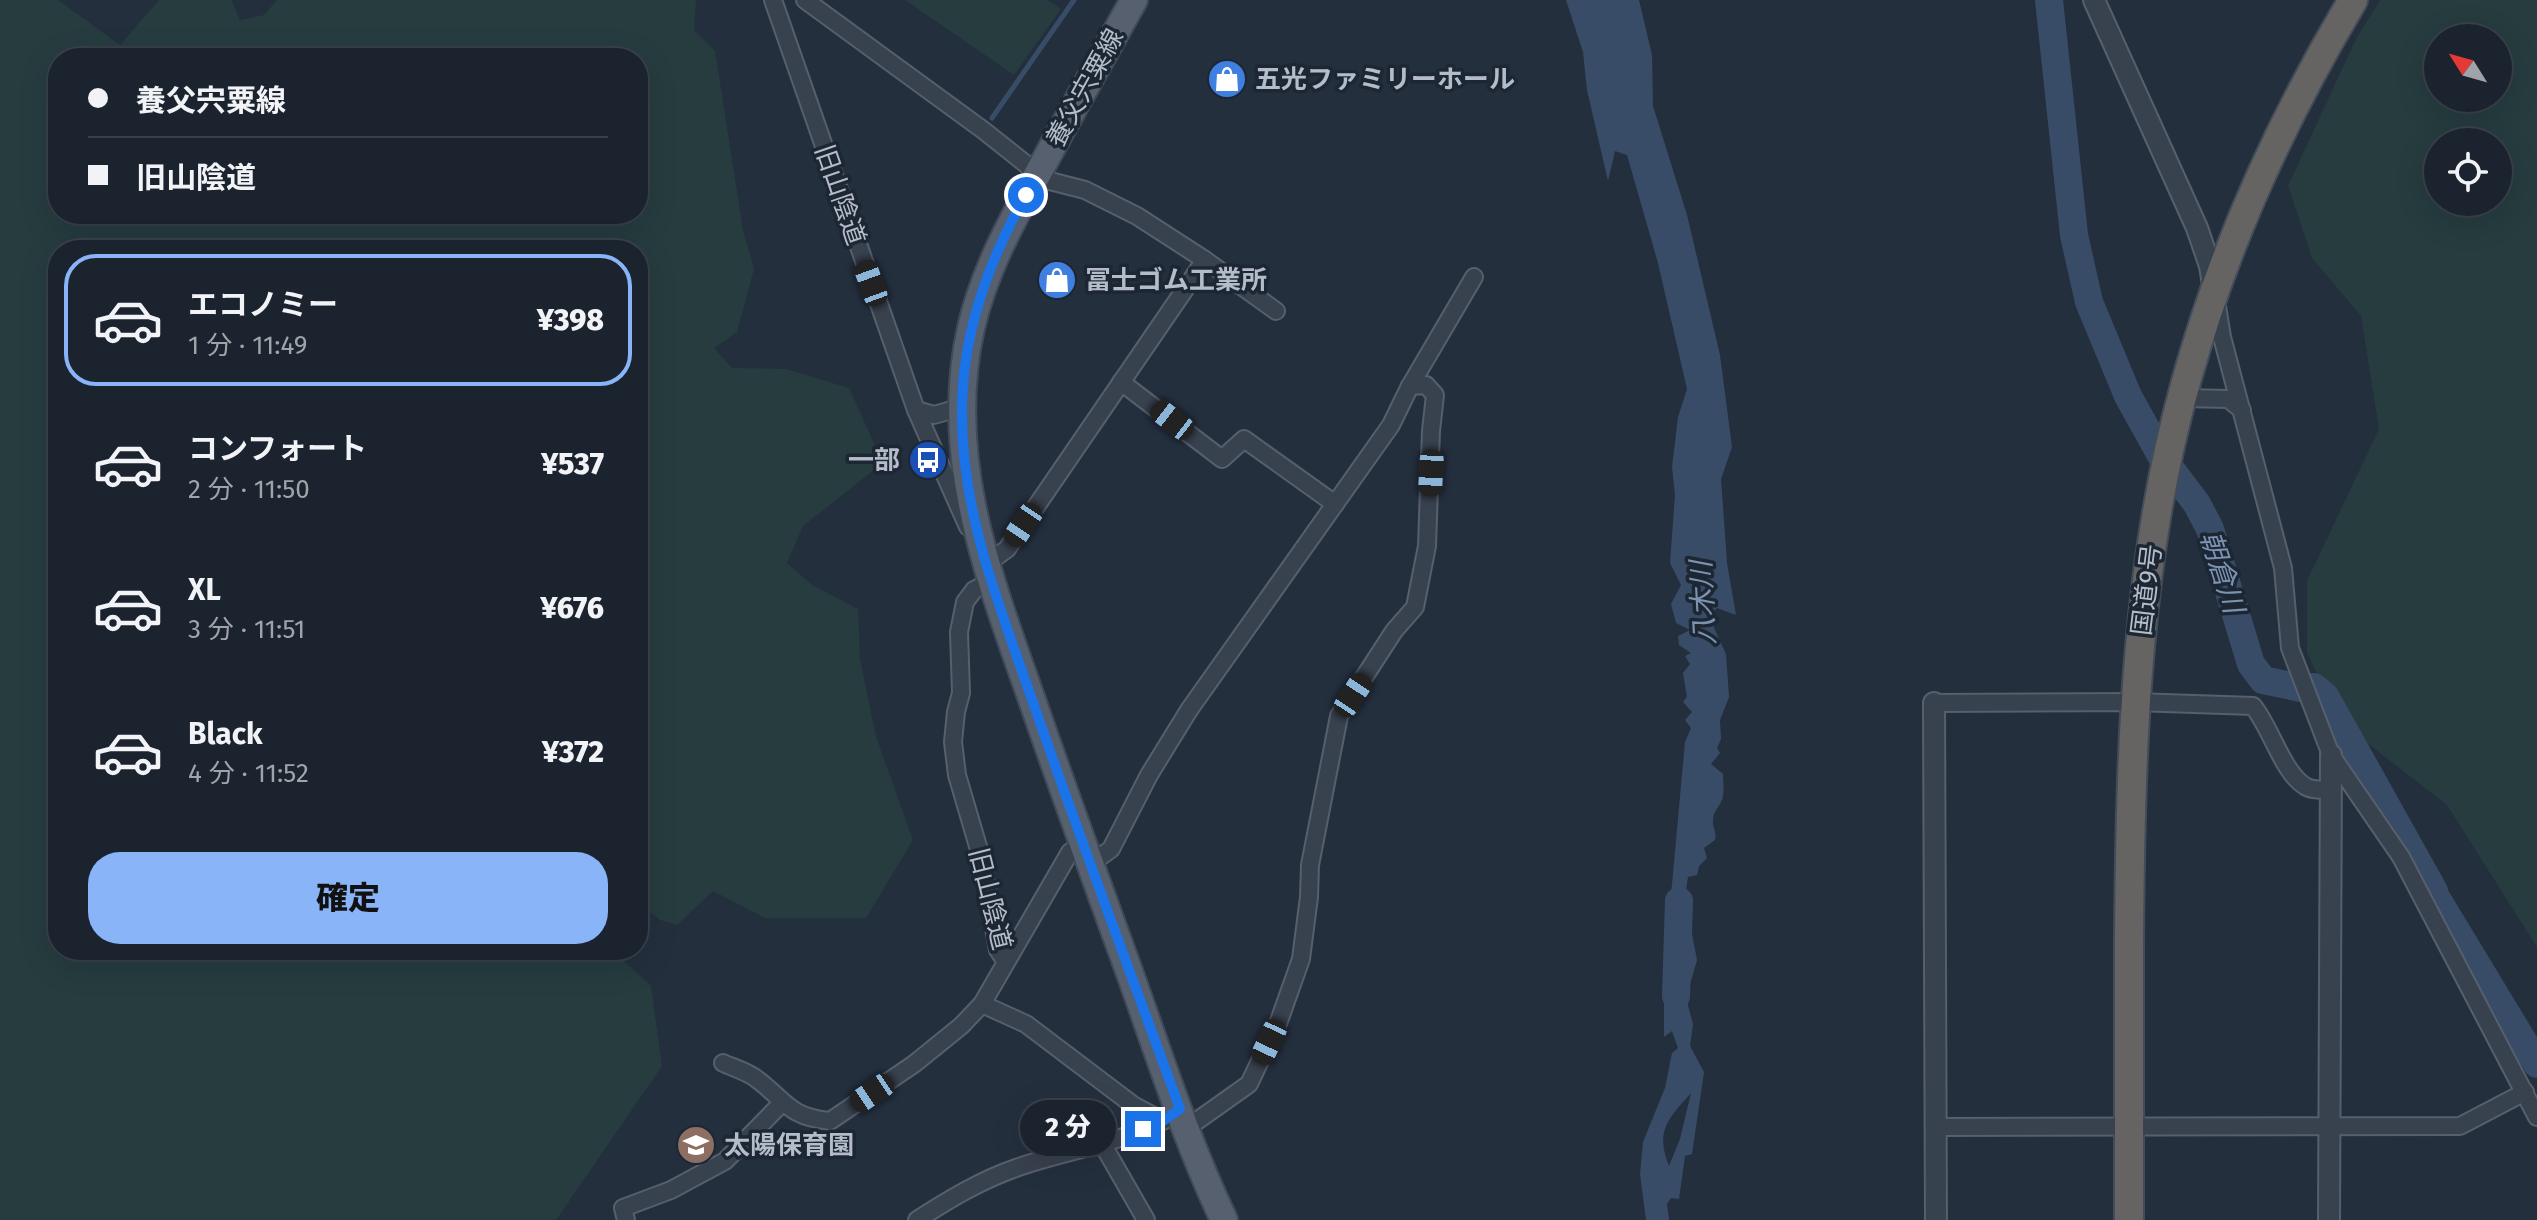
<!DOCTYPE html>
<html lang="ja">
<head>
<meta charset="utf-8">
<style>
	body { margin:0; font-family:"Fira Sans","Noto Sans JP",sans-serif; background:#242b36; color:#f1f3f6; height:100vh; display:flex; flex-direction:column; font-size:30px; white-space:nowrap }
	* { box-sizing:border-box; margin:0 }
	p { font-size:26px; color:#a0a4aa }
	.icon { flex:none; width:44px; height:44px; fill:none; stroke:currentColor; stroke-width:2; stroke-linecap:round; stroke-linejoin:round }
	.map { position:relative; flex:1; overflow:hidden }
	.side { position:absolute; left:48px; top:240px; width:600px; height:720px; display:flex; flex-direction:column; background:#1b232e; border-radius:32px; box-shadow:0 8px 32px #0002,0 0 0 2px #39404a }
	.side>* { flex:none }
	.top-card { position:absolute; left:48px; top:48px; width:600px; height:176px; border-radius:32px; box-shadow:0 8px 32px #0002,0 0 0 2px #39404a; display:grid; align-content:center; height:176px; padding:0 40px; background:#1b232e }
	.needle { width:52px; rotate:307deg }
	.fabs { position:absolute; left:2424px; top:24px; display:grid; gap:16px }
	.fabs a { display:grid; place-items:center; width:88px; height:88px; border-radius:50%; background:#1b232e; box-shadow:0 8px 32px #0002,0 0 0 2px #39404a; font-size:40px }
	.end { position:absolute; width:36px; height:36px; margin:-18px; border:10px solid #1a73e8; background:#fff; box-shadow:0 0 0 4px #fff }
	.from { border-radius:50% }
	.bubble { position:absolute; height:56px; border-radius:28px; background:#1b232e; box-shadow:0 8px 32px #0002,0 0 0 2px #39404a; font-size:26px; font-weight:800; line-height:56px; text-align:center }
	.car { position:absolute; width:24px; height:48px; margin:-24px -12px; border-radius:10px; box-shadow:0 0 6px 2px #0007; background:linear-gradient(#222 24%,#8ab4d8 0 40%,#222 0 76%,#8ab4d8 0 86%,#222 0) }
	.top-card b { display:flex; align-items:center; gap:28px; height:76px; font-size:30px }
	.top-card b+b { border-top:2px solid #39404a }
	.top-card i { width:20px; height:20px; background:#f1f3f6 }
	ul { padding:14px 0 0; list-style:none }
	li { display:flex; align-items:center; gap:24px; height:132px; margin:0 16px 12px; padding:0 24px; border:4px solid transparent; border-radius:32px }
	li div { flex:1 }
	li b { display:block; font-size:30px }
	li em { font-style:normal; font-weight:800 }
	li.selected { border-color:#8ab4f8 }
	li>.icon { width:72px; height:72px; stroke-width:1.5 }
	.cta { display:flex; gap:16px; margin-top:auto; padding:16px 40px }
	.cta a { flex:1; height:92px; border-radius:32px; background:#8ab4f8; color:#111; font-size:32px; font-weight:800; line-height:92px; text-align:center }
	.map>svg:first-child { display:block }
</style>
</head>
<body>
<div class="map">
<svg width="2537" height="1220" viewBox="0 0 2537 1220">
	<rect width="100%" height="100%" fill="#242f3e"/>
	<!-- green -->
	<g fill="#263c3f" fill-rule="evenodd">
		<path d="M0,0H58L120,45L159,0H231L240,20L264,15L277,0H696L694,30L715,51L743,230L754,269L737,332L714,348L732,368L786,369L849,388L883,463L803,526L787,563L812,585L858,609L860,659L876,737L913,840L866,918H765L713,891L677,925L660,920L638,903V250H58V950H612L651,986L662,1066L556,1220H0ZM638,58V214H58V58Z"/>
		<path d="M905,0H1047L1061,9L1014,75Z"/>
		<path d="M2380,0H2537V947L2447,805L2339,721L2307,653V581L2379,429L2361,316L2312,258L2288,186L2356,39ZM2498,38V98H2438V38ZM2438,142H2498V202H2438Z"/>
	</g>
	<!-- water -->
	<path fill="#394c67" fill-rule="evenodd" d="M1566,0H1639L1652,55L1653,106L1687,215L1720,355L1732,447L1721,479L1727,563L1736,615L1717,608L1712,614L1714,628L1726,654L1729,697L1720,720L1721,739L1717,748L1720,753L1711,764L1723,774C1723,783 1725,794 1721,802C1718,808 1713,813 1713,820C1712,828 1717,831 1715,840L1704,848L1707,858L1699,866L1697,875L1688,877L1685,897L1697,960L1686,998L1693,1024L1690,1046L1704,1072L1692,1154L1685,1156L1679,1199L1671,1198L1667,1204L1669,1220H1646L1640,1174L1643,1142L1665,1088L1672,1053L1678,1048L1672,1031L1664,1037V938L1671,895L1685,742L1691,728L1685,720L1692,712L1683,702L1687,697L1683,673L1690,664L1685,656L1691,653L1679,645L1678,636L1690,630L1676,623L1671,604L1681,585L1670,563L1675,495L1672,467L1678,417L1687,389L1658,263L1627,155L1615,151L1608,181L1587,90L1583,52ZM1691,1093L1680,1139L1669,1166C1655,1131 1668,1119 1691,1093Z"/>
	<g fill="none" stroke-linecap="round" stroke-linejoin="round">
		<!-- stream -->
		<path stroke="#394c67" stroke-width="5" d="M992,118L1074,0"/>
		<!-- river -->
		<g stroke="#394c67" stroke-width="28">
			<path d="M2049,0L2074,235L2089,302L2128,396L2163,459L2197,504L2210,529L2251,664L2263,680L2301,688L2314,687L2325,696L2434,891V894L2537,1064"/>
			<path d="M1676,996L1679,901"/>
		</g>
		<defs>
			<g id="minor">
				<path d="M773,0L916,410L968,527"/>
				<path d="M805,0L983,130L1046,180L1085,190L1137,216L1205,260L1276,311"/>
				<path d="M2216,300L2222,337L2283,568L2290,648L2331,755L2401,857L2537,1117"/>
				<path d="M1121,382L1222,459L1244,439L1335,504"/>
				<path d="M2183,398L2228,399L2242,410"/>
				<path d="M916,410L934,415L962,407"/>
				<path d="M982,559L985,565L1007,549L1205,260"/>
				<path d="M991,581L974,590L965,602L959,632L961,693L956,712L953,742L957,775L982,860L998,950L1006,962"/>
				<path d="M1934,703L2135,702L2253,706C2270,726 2283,773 2305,786C2312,791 2323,789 2331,790"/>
				<path d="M982,1004L1026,1024L1133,1105L1163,1121"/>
				<path d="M723,1063C734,1068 749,1072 758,1080C787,1102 789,1117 830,1121L914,1064L961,1026L982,1004L1070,852L1083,846L1100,857L1111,849L1149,775L1189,710L1391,425L1410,386L1474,277"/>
				<path d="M1186,1127L1194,1123L1249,1084L1279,1021L1301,959L1309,897L1310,865L1339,716L1394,631L1415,607L1427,546L1431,431L1435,395L1426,385L1410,386"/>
				<path d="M1936,1127L2460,1126L2525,1092"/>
				<path d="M1103,1145L1146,1220"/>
				<path d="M626,1220L623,1208L671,1190L725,1161L782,1103"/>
				<path d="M917,1220C948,1200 981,1180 1016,1168C1072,1148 1129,1144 1180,1109"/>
			</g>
			<g id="tertiary">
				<path d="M2094,0L2197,228L2210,266L2214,291"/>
				<path d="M1934,703L1936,1220"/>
				<path d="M2329,1220L2331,755"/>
			</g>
			<path id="primary" d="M1134,0C1105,52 1076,103 1048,155C1018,210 985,266 971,328C942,457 989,578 1031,697C1059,778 1088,858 1117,938C1152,1032 1181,1129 1224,1220"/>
			<path id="trunk" d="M2129,1220C2129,1127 2129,1034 2129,941C2130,800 2133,658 2156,518C2186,335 2258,159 2353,0"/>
		</defs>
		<!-- minor casing -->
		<use href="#minor" stroke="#565f6c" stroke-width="20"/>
		<!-- tertiary casing -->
		<use href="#tertiary" stroke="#565f6c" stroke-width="24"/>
		<!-- primary casing -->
		<use href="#primary" stroke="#414a57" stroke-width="30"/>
		<!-- trunk casing -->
		<use href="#trunk" stroke="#434c59" stroke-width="32"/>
		<!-- minor -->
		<use href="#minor" stroke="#38414e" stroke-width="16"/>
		<!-- tertiary -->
		<use href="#tertiary" stroke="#38414e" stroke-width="20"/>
		<!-- primary -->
		<use href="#primary" stroke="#56606e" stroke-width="26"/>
		<!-- trunk -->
		<use href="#trunk" stroke="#656462" stroke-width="28"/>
	</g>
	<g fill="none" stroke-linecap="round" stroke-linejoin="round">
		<!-- route -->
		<path stroke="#1a73e8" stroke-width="10" d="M1026,195C989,260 963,332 962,407C960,514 1002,612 1036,711C1082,844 1132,977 1180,1109L1163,1121L1143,1129"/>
	</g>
	<!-- icons -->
	<defs>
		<symbol id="shop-disc" viewBox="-11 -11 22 22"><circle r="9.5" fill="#3f7fe0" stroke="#1d2633"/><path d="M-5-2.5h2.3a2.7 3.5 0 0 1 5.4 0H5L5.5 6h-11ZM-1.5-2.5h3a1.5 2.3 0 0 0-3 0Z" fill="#fff"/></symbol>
		<symbol id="bus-disc" viewBox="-11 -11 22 22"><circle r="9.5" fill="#1a4fb4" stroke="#1d2633"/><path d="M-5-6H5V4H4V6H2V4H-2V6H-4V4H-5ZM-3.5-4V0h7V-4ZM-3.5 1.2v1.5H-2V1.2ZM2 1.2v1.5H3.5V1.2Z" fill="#fff"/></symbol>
		<symbol id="school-disc" viewBox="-11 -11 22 22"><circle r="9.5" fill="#8d6e63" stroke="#1d2633"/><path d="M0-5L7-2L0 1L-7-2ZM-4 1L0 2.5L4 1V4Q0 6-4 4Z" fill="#fff"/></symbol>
	</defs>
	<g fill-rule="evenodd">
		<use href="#shop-disc" x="1205" y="57" width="44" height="44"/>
		<use href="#shop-disc" x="1035" y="258" width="44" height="44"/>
		<use href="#bus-disc" x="906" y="438" width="44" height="44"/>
		<use href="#school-disc" x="674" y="1123" width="44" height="44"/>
	</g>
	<g text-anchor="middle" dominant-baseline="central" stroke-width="7" stroke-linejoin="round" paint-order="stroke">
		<!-- poi labels -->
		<g font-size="26" font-weight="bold" fill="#b4bcc9" stroke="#1d2633" text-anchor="start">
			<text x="1255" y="79">五光ファミリーホール</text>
			<text x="1085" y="280">冨士ゴム工業所</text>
			<text x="900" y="460" text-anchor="end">一部</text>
			<text x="724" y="1145">太陽保育園</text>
		</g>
		<!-- street labels -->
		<g font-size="26" fill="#b4bcc9" stroke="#1d2633">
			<text transform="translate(1085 88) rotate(-61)">養父宍粟線</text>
			<text transform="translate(840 195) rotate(71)">旧山陰道</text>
			<text transform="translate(2147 590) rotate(-83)">国道9号</text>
			<text transform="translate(990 899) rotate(76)">旧山陰道</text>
		</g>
		<!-- water labels -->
		<g font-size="28" font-style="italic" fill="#7c92b1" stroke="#1d2633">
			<text transform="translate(2222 572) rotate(72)">朝倉川</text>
			<text transform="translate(1703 603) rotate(-93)">八木川</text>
		</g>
	</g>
</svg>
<div class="fabs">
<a><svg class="needle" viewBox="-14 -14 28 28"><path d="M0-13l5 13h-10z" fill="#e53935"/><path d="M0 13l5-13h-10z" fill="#a0a4aa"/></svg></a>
<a><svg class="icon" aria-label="locate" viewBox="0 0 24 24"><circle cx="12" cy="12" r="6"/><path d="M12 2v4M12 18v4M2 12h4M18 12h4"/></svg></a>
</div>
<i class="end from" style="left:1026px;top:195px"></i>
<i class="end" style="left:1143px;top:1129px"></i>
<div class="bubble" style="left:1020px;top:1100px;width:96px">2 分</div>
<i class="car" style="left:871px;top:283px;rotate:340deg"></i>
<i class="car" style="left:1172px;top:420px;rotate:308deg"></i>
<i class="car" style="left:1431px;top:473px;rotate:183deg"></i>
<i class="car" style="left:1023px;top:525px;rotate:214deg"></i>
<i class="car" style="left:1353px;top:695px;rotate:33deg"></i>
<i class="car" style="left:1269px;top:1042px;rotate:205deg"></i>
<i class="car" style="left:872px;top:1093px;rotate:236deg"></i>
<div class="top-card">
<b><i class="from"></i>養父宍粟線</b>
<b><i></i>旧山陰道</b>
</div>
<section class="side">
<ul>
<li class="selected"><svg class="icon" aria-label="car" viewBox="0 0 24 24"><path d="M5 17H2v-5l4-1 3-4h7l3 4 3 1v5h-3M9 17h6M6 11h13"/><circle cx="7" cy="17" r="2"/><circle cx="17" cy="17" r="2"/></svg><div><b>エコノミー</b><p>1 分 · 11:49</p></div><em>¥398</em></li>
<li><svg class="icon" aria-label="car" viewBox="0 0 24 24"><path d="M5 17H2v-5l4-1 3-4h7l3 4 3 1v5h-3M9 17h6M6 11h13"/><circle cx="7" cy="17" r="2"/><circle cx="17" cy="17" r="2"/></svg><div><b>コンフォート</b><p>2 分 · 11:50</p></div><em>¥537</em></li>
<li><svg class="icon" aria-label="car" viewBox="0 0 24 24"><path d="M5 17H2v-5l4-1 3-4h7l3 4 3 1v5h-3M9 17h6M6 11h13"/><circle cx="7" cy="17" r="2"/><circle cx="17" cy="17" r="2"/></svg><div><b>XL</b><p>3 分 · 11:51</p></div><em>¥676</em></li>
<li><svg class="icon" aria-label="car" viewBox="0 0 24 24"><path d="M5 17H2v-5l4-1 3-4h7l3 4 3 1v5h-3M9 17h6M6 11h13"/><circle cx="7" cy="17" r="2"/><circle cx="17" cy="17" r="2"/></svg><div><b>Black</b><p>4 分 · 11:52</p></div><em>¥372</em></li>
</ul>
<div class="cta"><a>確定</a></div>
</section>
</div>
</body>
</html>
